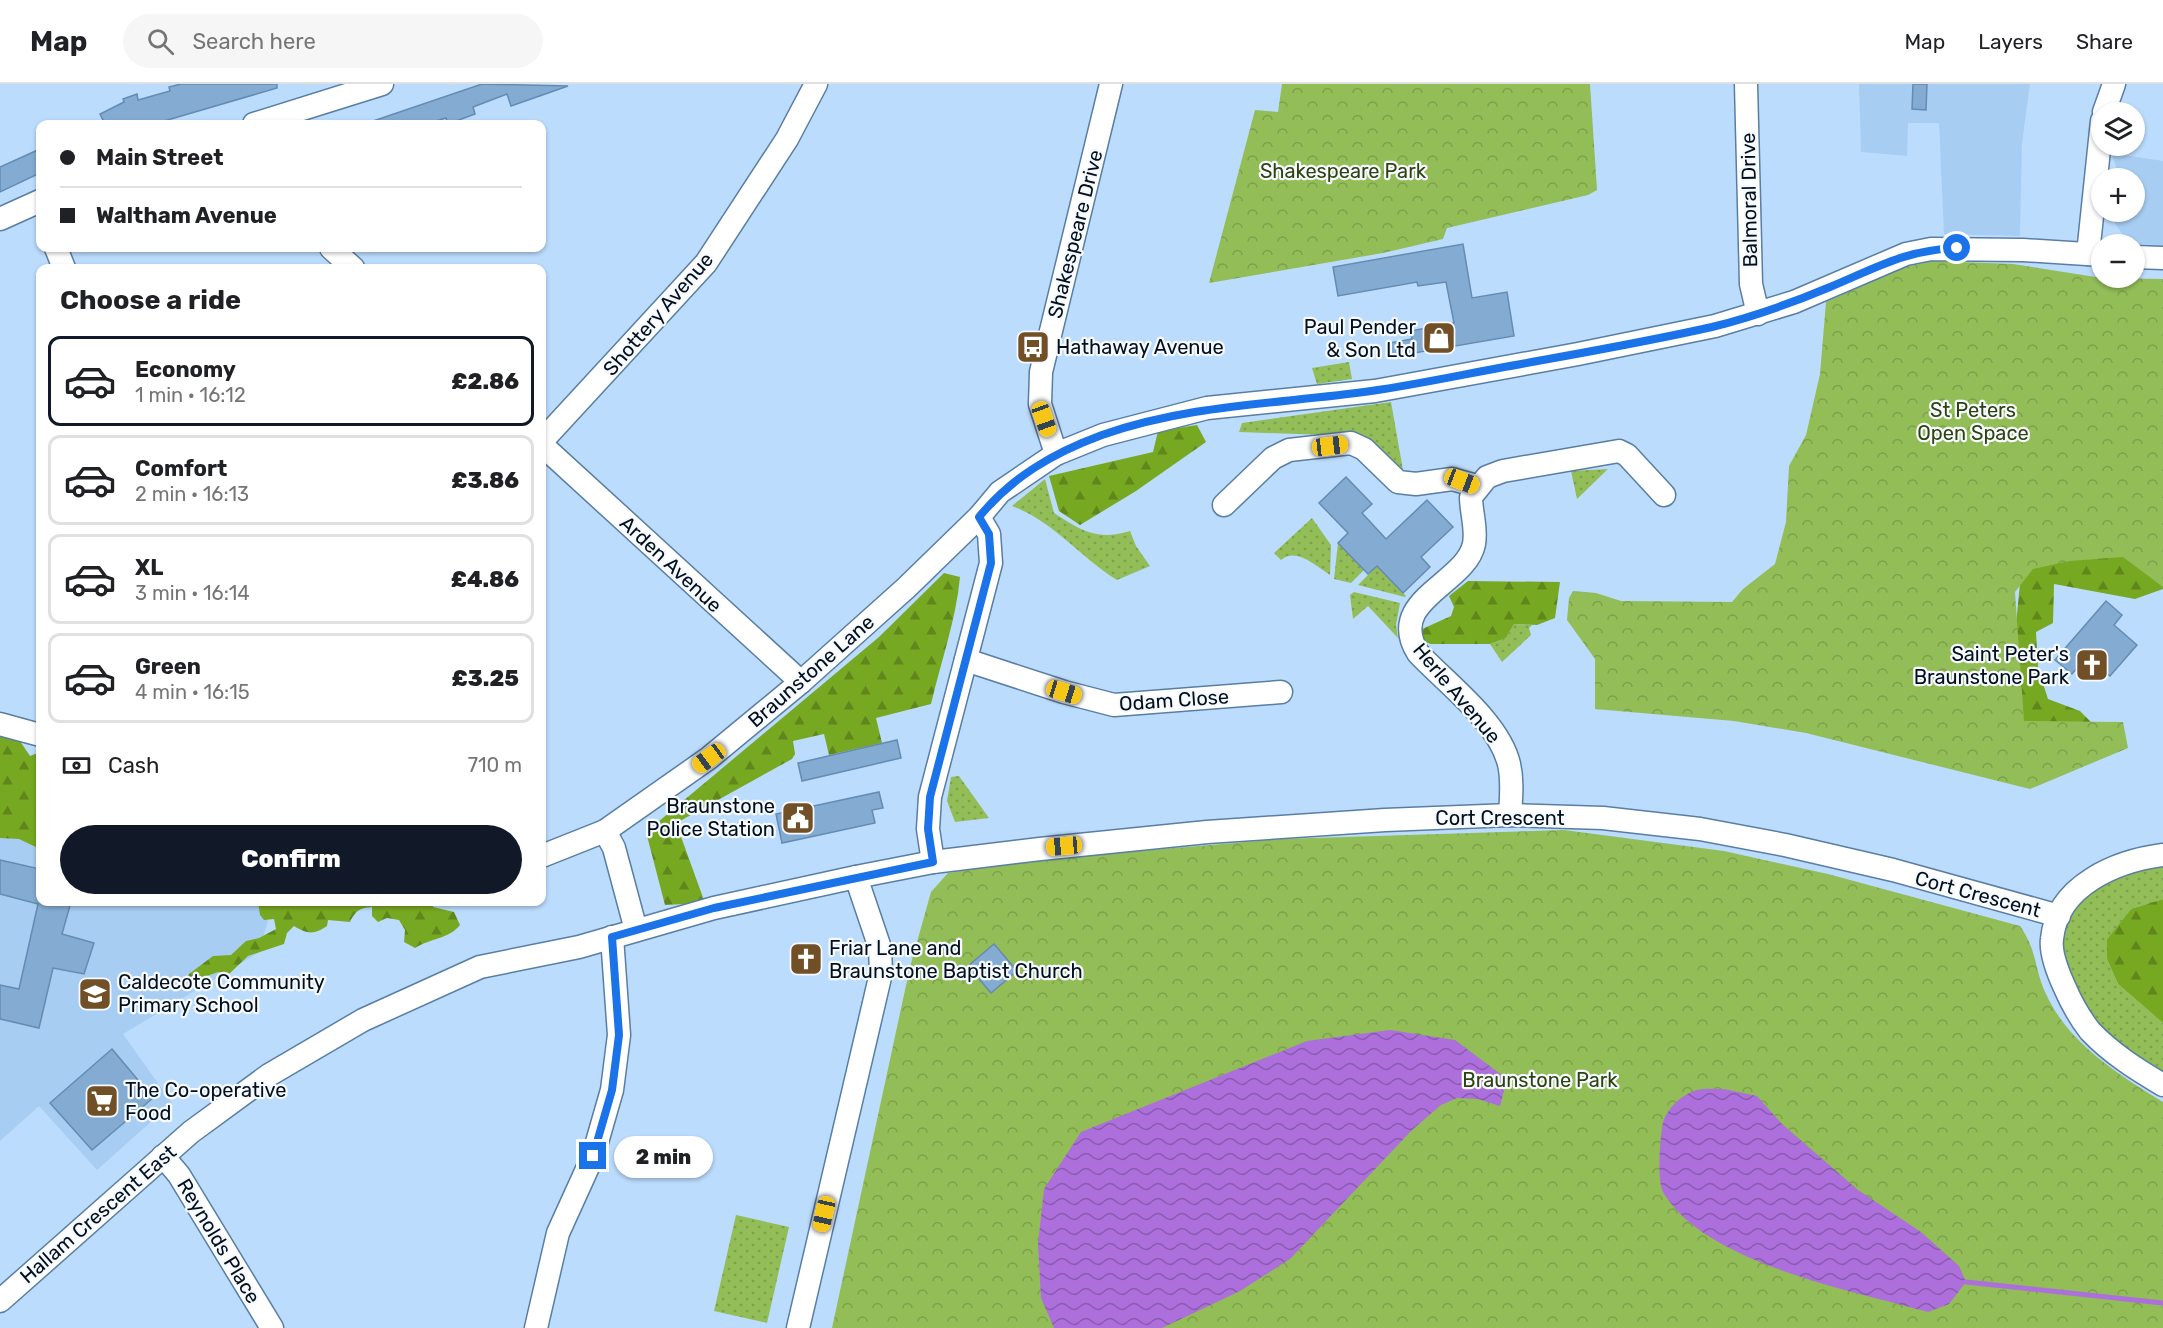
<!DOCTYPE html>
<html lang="en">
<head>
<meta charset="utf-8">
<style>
	body { margin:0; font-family:Rubik,sans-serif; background:#f6f6f6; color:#202124; height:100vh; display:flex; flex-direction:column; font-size:22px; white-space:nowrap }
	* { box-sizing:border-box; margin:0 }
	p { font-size:20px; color:#757577 }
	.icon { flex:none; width:33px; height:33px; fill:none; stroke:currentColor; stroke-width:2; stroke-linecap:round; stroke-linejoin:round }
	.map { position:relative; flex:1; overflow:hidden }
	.sheet { position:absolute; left:36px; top:180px; width:510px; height:642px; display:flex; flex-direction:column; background:#fff; border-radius:12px; box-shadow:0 2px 4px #0004 }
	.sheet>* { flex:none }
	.hud { position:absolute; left:36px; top:36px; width:510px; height:132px; border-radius:12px; box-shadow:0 2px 4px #0004; display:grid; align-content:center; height:132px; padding:0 24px; background:#fff }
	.tools { position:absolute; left:2091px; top:18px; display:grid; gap:12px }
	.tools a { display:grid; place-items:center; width:54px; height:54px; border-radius:50%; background:#fff; box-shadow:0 2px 4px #0004; font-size:30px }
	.end { position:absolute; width:27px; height:27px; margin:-14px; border:8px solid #1a73e8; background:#fff; box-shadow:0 0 0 3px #fff }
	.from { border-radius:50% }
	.bubble { position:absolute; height:42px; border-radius:21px; background:#fff; box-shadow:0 2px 4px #0004; font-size:20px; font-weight:800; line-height:42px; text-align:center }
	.car { position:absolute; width:18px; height:36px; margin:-18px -9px; border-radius:8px; box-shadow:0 0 4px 2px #0007; background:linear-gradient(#f5c518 24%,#345 0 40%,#f5c518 0 76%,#345 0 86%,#f5c518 0) }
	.hud b { display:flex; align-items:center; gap:21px; height:57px; font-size:22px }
	.hud b+b { border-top:2px solid #e0e0e0 }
	.hud i { width:15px; height:15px; background:#202124 }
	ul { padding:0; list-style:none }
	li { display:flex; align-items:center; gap:18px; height:90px; margin:0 12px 9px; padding:0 12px; border:3px solid #e0e0e0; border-radius:12px }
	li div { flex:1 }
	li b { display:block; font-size:22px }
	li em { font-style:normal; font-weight:800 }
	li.on { border-color:#111827 }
	li>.icon { width:54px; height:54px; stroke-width:1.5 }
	h2 { padding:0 24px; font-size:27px; line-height:72px }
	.pay { display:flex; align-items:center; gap:15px; height:66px; padding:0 24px; font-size:22px }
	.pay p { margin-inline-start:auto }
	.button { display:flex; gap:12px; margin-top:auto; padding:12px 24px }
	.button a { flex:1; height:69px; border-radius:36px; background:#111827; color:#fff; font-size:24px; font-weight:800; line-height:69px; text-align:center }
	header { display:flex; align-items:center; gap:36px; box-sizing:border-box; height:84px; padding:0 30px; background:#fff; border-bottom:2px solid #e0e0e0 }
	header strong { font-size:28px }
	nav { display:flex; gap:33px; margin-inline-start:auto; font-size:21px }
	.search { width:420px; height:54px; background:#f6f6f6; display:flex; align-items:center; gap:15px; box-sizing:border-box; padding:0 21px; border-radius:33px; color:#757577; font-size:22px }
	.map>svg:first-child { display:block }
</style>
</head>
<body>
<header>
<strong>Map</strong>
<div class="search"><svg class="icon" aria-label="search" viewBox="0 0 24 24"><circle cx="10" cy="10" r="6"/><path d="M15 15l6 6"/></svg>Search here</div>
<nav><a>Map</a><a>Layers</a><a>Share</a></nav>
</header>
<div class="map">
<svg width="2163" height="1244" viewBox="0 0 2163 1244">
	<defs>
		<pattern id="grass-dots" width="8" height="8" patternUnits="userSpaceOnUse" patternTransform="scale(1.5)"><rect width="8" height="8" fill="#92bd57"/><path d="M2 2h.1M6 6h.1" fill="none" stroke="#7ca14b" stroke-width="1.8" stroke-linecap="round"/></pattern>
		<pattern id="forest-firs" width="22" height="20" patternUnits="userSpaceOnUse" patternTransform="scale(1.5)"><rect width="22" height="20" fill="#77a821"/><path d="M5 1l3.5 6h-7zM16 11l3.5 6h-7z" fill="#5f871c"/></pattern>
		<pattern id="park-crowns" width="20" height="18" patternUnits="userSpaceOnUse" patternTransform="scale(1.5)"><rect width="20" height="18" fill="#92bd57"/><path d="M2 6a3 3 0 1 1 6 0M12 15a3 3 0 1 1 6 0" fill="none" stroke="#7ca14b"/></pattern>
		<pattern id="water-waves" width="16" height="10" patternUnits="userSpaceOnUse" patternTransform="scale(1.5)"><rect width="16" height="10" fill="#ac6fdb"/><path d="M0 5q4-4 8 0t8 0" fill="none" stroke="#8a5ab1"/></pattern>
	</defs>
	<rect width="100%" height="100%" fill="#bbdcfd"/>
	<!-- built -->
	<g fill="#a8cdf2">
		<path d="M1859,0H2030L2022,59L2020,152L1944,150L1939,39H1908L1907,72L1861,68Z"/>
		<path d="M2111,69L2163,77V164L2155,161L2129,160L2110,132V128H2134V94H2114L2116,82Z"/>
		<path d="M0,733L40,744V818H274L258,869L123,950L172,1019L97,1086L39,1022L0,1057Z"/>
	</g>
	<!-- grass -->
	<g fill="url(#grass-dots)">
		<path d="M1349,278L1352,295L1317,300L1312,284Z"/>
		<path d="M1391,318L1403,386L1372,356L1355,352L1239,348L1242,339Z"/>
		<path d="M1608,385L1577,415L1571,387Z"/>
		<path d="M1045,395L1054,429C1082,447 1097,457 1130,447L1136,462L1150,482L1117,496C1080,473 1053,437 1012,422Z"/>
		<path d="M1312,434L1331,461L1330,491C1316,482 1296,463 1281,476L1274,469Z"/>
		<path d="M1338,459L1364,486L1351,499L1334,495Z"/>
		<path d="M1377,482L1406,512L1405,513L1358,501Z"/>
		<path d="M1354,508L1400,519L1396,541L1398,554L1368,522L1353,535L1350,511Z"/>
		<path d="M1514,540L1532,541L1529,544L1531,551L1502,578L1490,560L1506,554Z"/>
		<path d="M959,692L989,734L955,738L947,717L951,693Z"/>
		<path d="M2163,778V815L2131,825L2107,855V875L2118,900L2163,939V994L2154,989L2083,927L2062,868L2064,845L2076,824L2093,805L2144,781Z"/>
		<path d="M736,1131L789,1143L767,1239L714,1227Z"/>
	</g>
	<!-- forest -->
	<g fill="url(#forest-firs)">
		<path d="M1197,341L1206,358L1136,407L1080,441L1059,427L1049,392L1153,368L1158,347Z"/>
		<path d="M2163,453V505L2135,515L2054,500L2053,539L2036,548L2038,584L2048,615L2080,627L2091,638L2077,667L1963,617L2009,613L2020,499L2013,473Z"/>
		<path d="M944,489L960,493C956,536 941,577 931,620L876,634L882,659L829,671L824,650L793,657L795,670L792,675L680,737V750L705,819L665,821L646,748L879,553Z"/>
		<path d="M1468,497L1560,498L1555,534L1537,541L1514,540L1506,554L1490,560H1431L1422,557L1420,546L1451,532L1454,523L1449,512Z"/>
		<path d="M0,650L20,657L30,672L40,668V765L19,755L0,754Z"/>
		<path d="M2163,815V939L2118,900L2107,875V855L2131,825Z"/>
		<path d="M258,818H432L433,823L454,828L460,841C449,855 431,854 415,864L404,858L405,846L399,836L387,834L378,838L372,832V823C360,824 356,826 350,838L328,836L327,842C314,851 307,850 294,842L287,849L284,860L248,872L227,892L218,888L187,899L189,890L213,872L231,871L246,857L259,854L276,845L274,835L264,836L260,831Z"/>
	</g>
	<!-- park -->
	<g fill="url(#park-crowns)">
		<path d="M1282,0H1590L1597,106L1588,111L1447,144L1443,155L1383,169L1209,199L1255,26L1278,28Z"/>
		<path d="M1933,177L2013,180L2102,194L2163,195V503L2123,473L2070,477L2033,485L2015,508L2024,637L2123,638L2128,664L2030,705L1806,649L1734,637L1595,625V575L1567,536L1569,514L1573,507L1596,509L1621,517L1732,518L1743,505L1775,480L1786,438L1789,382L1806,351L1820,290L1826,218L1905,183Z"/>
		<path d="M1564,746L1724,767L1828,790L2020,842C2038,868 2034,885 2046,910C2068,959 2119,991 2163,1018V1244H832L910,883L931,808L948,789L1034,776L1282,755Z"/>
	</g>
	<!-- water -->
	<g fill="url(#water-waves)">
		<path d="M1390,946L1455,956L1507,995L1500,1022L1478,1015L1457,1014L1441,1021L1412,1046L1290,1175L1240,1207L1162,1244H1054L1041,1214L1038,1160L1044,1105L1081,1048L1307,957Z"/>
		<path d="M1724,1005L1757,1012L1782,1040L1858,1106L1921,1148L1959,1182L1966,1198L1949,1220L1928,1228C1853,1207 1704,1179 1663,1108C1657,1097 1660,1058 1662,1044C1664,1027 1680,1011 1697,1006C1705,1004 1716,1005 1724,1005Z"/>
	</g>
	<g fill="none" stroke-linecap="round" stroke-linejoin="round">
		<!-- stream -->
		<path stroke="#ac6fdb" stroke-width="5" d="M1966,1198L2163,1219"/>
	</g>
	<!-- building -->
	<g fill="#84acd3" stroke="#648bb1" stroke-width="1.5">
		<path d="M181,0H277V4L154,40H105L100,30L124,18L123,15L137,10L138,16L170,7L169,3Z"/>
		<path d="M482,0L568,2L511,22L507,10L473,23L475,30L448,40L446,34L426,40H373V37Z"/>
		<path d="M1913,0H1927L1926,26L1912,25Z"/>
		<path d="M40,65V89L0,108V83Z"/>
		<path d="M1463,160L1472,214L1507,208L1514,252L1391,273L1389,259L1412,255L1410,247L1454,239L1446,198L1418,202L1417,198L1338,212L1333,183Z"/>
		<path d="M1346,393L1372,420L1362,429L1386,455L1427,416L1453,443L1421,473L1430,483L1403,509L1377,482L1368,490L1338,459L1348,449L1319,419Z"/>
		<path d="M2106,517L2122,531L2114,541L2137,561L2110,592L2087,572L2072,590L2055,576Z"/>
		<path d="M897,656L901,674L802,697L798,679Z"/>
		<path d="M879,708L883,724L872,726L875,739L782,759L776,730Z"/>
		<path d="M0,776L40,785V818H71L62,850L94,859L84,890L53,884L39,944L0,935V901L19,905L38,820L0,810Z"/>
		<path d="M994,860L1017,887L991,909L968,882Z"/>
		<path d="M112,965L153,1014L92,1066L50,1019Z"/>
	</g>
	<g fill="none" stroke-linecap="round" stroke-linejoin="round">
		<defs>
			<g id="minor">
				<path d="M1746,0L1751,200L1758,230"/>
				<path d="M2104,28L2114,0"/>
				<path d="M254,40L382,0"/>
				<path d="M0,135L40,117"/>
				<path d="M56,164L64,184"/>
				<path d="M331,164L353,184"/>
				<path d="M2088,170L2102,37"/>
				<path d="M2134,173L2163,174"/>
				<path d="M542,357L706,179L787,55L816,0"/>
				<path d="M542,361L801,598"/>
				<path d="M1056,370L1040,320L1041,288L1111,0"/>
				<path d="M1224,421L1273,374L1289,366L1351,359L1364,365L1398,398L1416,400L1452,395L1477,402"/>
				<path d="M966,576L1064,608L1114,621L1281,608"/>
				<path d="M0,640L40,651"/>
				<path d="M1510,731C1511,714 1513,697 1509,680C1499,638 1447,600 1418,569C1385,516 1466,500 1474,460C1477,445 1471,428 1471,413L1487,393L1503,387L1619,367L1627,371L1664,411"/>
				<path d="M605,747L614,764L636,846"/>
				<path d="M2163,771C2117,777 2057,801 2052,855C2050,869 2059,891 2065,904C2071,918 2080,934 2090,947C2112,970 2136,985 2163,1001"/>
				<path d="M542,772L605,747L709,674L801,598L906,504L979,433L1000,408L1056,370L1103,351L1207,324L1375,307L1578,270L1715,242L1794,218L1906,170L1931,165L2023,166L2102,171"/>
				<path d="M933,778L928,745L930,713L991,479L989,450L979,433"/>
				<path d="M163,1072L179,1091L272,1244"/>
				<path d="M0,1217L191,1048L269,991L363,936L480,883L579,863L714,824L856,793L933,778L1040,765L1207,748L1385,736L1510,731L1603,734L1700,745L1785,761L1893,786L2059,832"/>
				<path d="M536,1244L558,1149L593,1072L612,1006L619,951L612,853"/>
				<path d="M798,1244L881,889L880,864L856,793"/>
			</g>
		</defs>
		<!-- minor casing -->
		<use href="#minor" stroke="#587ea3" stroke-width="25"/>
		<!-- minor -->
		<use href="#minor" stroke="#fff" stroke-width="22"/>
	</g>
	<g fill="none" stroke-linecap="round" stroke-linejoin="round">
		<!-- route -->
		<path stroke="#1a73e8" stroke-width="8" d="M593,1072L612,1006L619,951L612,853L714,824L933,778L928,745L930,713L991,479L989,450L979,433C1012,393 1053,369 1102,351C1190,320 1280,320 1371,307C1414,301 1456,292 1499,284C1570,271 1641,259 1712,243C1752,233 1792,219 1830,203C1876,184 1905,166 1957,164"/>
	</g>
	<!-- icons -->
	<defs>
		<symbol id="shop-square" viewBox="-11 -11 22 22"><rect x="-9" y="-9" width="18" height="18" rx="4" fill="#714f27" stroke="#f6fafe"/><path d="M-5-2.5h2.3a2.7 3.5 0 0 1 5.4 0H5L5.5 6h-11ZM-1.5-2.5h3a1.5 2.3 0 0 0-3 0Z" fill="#fff"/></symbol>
		<symbol id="bus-square" viewBox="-11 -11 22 22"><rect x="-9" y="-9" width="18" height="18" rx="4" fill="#714f27" stroke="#f6fafe"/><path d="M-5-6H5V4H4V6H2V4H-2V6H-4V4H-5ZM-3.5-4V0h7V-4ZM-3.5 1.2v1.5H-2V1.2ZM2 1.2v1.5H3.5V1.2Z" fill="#fff"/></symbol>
		<symbol id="church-square" viewBox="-11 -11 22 22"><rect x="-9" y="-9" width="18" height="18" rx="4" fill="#714f27" stroke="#f6fafe"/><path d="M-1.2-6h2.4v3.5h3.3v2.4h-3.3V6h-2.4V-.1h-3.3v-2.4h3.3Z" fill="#fff"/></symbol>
		<symbol id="civic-square" viewBox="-11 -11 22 22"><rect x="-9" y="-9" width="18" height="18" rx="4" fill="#714f27" stroke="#f6fafe"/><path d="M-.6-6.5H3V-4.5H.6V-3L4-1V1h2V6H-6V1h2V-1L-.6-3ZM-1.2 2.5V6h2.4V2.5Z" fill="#fff"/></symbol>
		<symbol id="school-square" viewBox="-11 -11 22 22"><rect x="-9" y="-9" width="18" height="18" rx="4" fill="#714f27" stroke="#f6fafe"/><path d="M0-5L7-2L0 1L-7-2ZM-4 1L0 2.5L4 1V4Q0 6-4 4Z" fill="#fff"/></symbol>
		<symbol id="supermarket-square" viewBox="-11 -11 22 22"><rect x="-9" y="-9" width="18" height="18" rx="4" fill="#714f27" stroke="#f6fafe"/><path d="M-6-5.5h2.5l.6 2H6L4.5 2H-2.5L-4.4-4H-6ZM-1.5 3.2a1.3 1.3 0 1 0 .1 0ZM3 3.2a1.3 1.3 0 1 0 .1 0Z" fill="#fff"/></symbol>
	</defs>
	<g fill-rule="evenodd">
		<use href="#shop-square" x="1420" y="235" width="38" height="38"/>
		<use href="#bus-square" x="1014" y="244" width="38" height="38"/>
		<use href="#church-square" x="2073" y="562" width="38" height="38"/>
		<use href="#civic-square" x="779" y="715" width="38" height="38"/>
		<use href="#church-square" x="787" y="856" width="38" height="38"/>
		<use href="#school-square" x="76" y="891" width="38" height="38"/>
		<use href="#supermarket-square" x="83" y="998" width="38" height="38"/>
	</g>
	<g text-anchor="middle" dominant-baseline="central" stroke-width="4.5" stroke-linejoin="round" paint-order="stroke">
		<!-- park labels -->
		<g font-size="20" fill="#2e420f" stroke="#f6fafe">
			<text x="1343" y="87">Shakespeare Park</text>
			<text x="1973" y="326">St Peters<tspan x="1973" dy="23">Open Space</tspan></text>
			<text x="1540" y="996">Braunstone Park</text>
		</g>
		<!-- street labels -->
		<g font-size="20" fill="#020f1d" stroke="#f6fafe">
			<text transform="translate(1749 116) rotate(-91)">Balmoral Drive</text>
			<text transform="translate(1075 150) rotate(-76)">Shakespeare Drive</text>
			<text transform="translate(658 230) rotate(-49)">Shottery Avenue</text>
			<text transform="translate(671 480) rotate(43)">Arden Avenue</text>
			<text transform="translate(811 587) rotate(-41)">Braunstone Lane</text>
			<text transform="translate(1457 609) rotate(50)">Herle Avenue</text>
			<text transform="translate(1174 616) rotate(-4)">Odam Close</text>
			<text x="1500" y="734">Cort Crescent</text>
			<text transform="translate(1978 810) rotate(15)">Cort Crescent</text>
			<text transform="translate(98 1130) rotate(-41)">Hallam Crescent East</text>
			<text transform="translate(219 1157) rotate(59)">Reynolds Place</text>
		</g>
		<!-- poi labels -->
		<g font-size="20" fill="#020f1d" stroke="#f6fafe" text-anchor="start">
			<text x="1416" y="243" text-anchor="end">Paul Pender<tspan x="1416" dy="23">&amp; Son Ltd</tspan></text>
			<text x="1056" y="263">Hathaway Avenue</text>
			<text x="2069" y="570" text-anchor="end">Saint Peter's<tspan x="2069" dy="23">Braunstone Park</tspan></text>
			<text x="775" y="722" text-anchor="end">Braunstone<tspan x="775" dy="23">Police Station</tspan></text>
			<text x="829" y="864">Friar Lane and<tspan x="829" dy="23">Braunstone Baptist Church</tspan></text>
			<text x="118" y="898">Caldecote Community<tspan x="118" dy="23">Primary School</tspan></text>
			<text x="125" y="1006">The Co-operative<tspan x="125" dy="23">Food</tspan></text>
		</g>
	</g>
</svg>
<div class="tools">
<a><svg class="icon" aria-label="layers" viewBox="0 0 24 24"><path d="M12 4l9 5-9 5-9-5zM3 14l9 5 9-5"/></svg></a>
<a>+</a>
<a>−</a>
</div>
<i class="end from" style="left:1957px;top:164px"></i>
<i class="end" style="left:593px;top:1072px"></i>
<div class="bubble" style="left:614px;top:1052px;width:99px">2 min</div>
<i class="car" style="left:1044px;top:335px;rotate:160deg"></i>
<i class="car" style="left:1330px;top:362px;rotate:83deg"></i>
<i class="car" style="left:1462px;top:397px;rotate:111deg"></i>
<i class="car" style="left:1064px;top:608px;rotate:107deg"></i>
<i class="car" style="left:709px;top:674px;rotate:234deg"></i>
<i class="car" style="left:1064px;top:762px;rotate:265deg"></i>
<i class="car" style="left:824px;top:1130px;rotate:193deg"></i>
<div class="hud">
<b><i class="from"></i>Main Street</b>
<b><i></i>Waltham Avenue</b>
</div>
<section class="sheet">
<h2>Choose a ride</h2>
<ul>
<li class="on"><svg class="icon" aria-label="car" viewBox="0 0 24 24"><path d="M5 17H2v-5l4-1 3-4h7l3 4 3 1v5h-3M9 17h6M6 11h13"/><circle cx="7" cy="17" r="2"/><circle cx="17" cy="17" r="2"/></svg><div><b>Economy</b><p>1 min · 16:12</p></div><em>£2.86</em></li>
<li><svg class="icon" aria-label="car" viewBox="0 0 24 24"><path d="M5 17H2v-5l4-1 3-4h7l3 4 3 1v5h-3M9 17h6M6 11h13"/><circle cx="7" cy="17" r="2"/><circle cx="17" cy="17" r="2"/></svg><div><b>Comfort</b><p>2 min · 16:13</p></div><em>£3.86</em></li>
<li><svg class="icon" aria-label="car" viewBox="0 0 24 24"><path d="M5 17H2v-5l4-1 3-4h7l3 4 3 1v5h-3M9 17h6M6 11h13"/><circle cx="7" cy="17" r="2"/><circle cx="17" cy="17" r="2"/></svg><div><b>XL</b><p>3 min · 16:14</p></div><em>£4.86</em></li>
<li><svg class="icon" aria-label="car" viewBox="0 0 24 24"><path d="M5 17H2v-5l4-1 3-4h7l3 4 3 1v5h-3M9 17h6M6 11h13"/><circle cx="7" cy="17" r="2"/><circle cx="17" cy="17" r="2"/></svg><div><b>Green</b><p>4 min · 16:15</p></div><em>£3.25</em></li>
</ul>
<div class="pay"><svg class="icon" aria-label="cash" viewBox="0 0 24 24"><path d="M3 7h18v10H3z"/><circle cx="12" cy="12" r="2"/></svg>Cash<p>710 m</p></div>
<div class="button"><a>Confirm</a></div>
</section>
</div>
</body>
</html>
